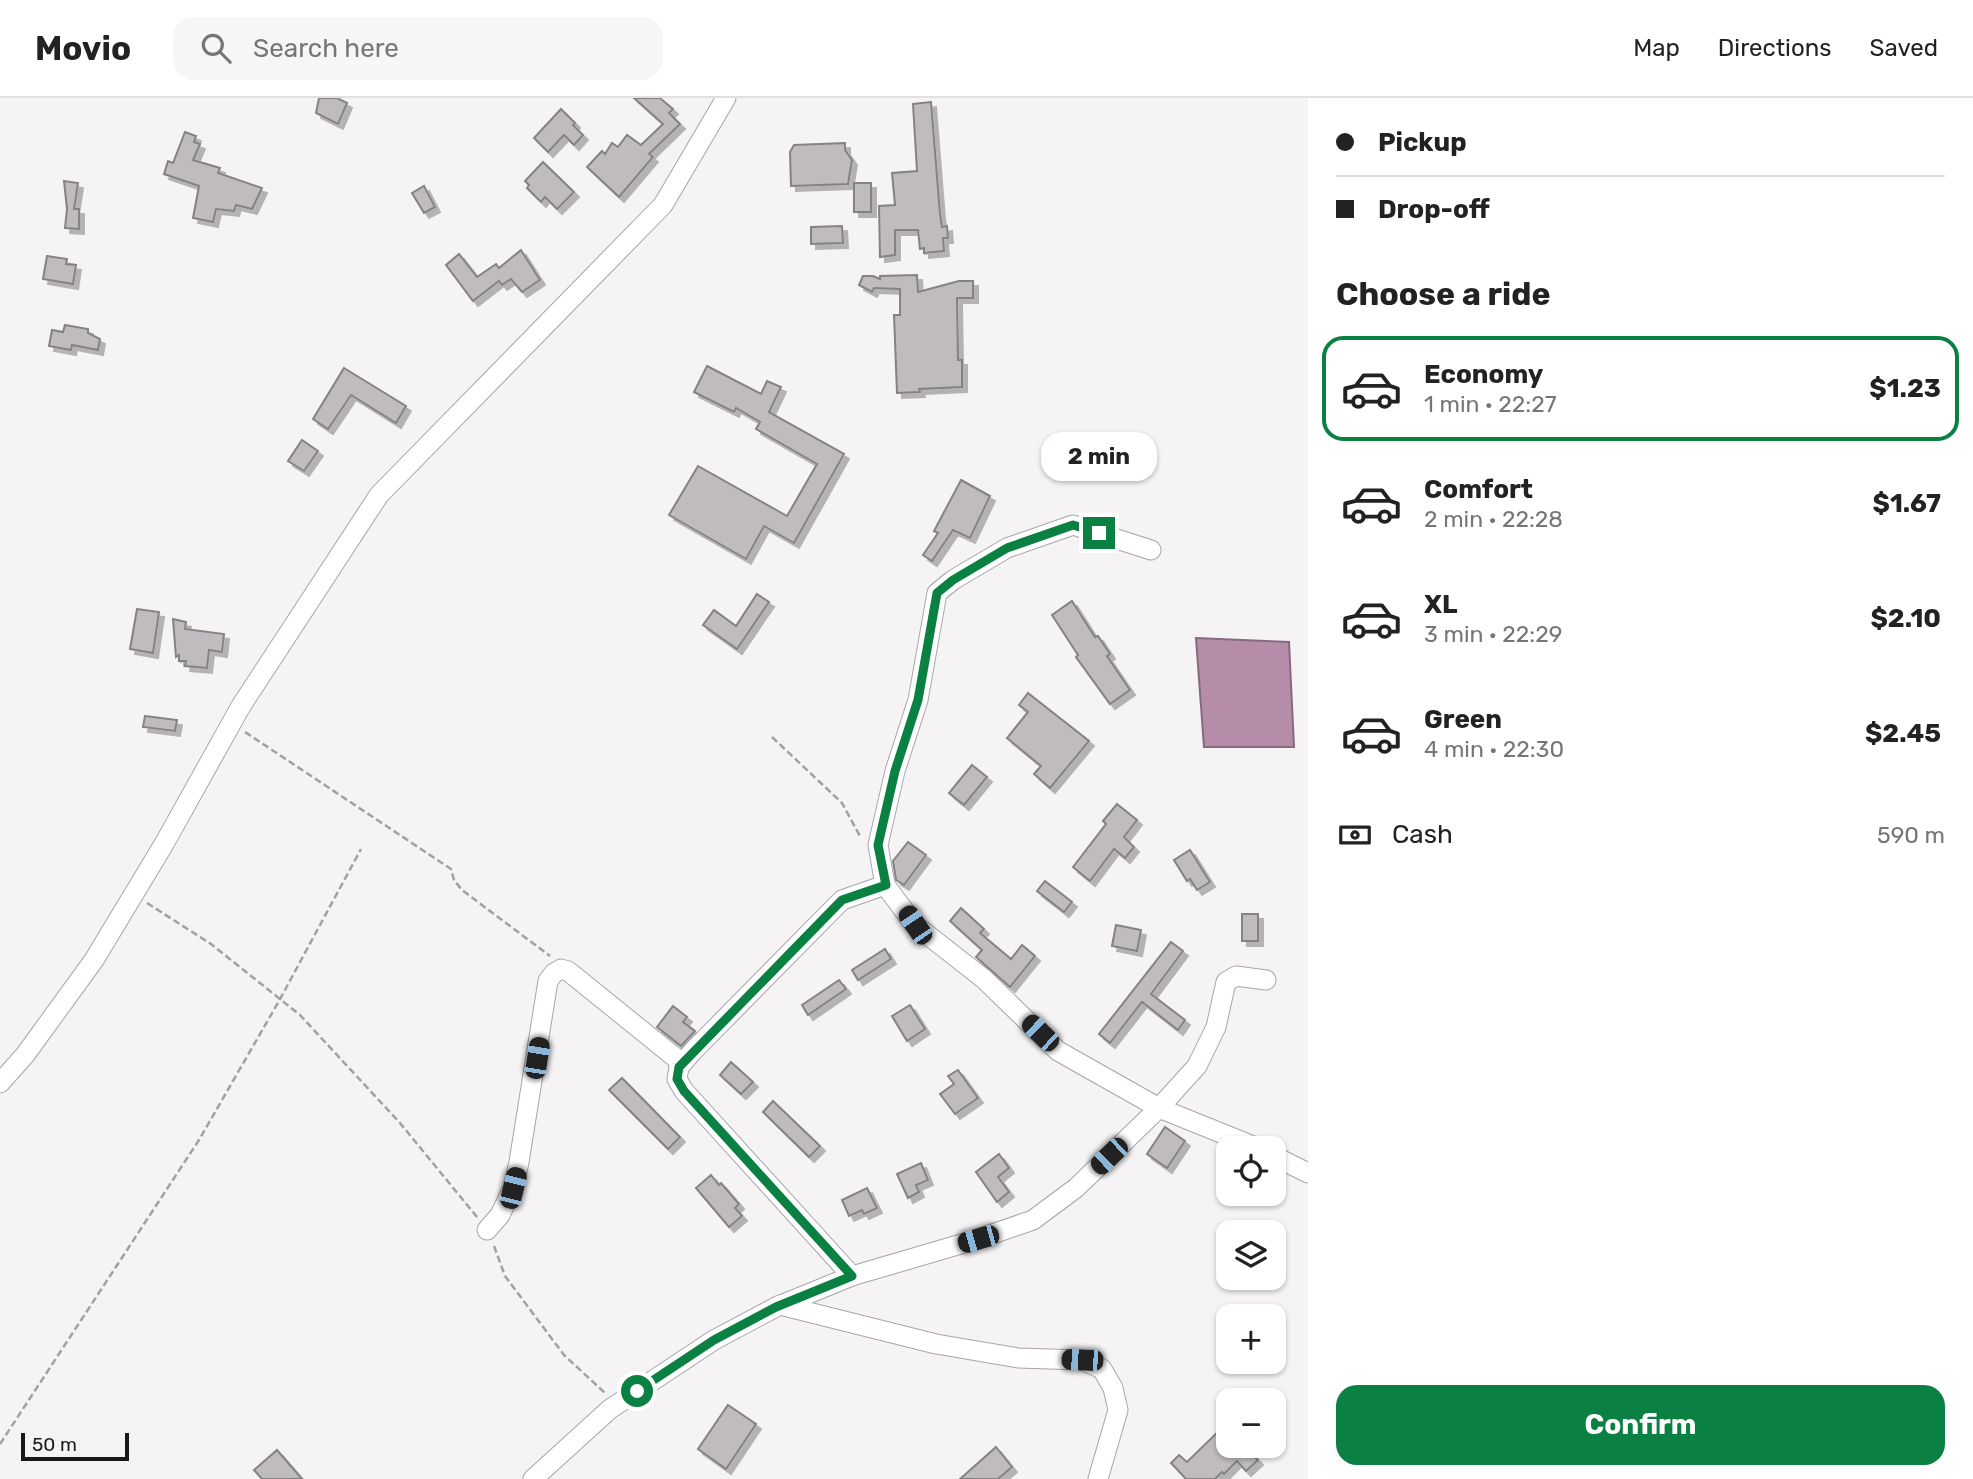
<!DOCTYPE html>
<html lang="en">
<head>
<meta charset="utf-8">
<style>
	body { margin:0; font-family:Rubik,sans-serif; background:#f6f6f6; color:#222; height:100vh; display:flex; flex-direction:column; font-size:26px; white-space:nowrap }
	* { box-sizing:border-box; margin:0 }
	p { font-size:23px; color:#767676 }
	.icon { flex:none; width:38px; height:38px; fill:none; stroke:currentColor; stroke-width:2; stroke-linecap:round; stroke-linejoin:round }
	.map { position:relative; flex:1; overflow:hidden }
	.drawer { display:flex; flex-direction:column; background:#fff; width:665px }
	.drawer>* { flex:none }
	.hud { display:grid; align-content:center; height:154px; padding:0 28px; background:#fff }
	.controls { position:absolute; left:1216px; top:1038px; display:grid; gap:14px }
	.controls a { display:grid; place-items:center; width:70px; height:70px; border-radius:14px; background:#fff; box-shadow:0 2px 5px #0004; font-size:35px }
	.scale { position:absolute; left:21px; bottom:18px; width:108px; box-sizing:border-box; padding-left:7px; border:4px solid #1a191a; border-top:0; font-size:19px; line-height:24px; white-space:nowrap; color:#1a191a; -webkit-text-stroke:5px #f6f3f5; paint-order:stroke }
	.end { position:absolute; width:32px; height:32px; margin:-16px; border:9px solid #0b8043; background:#fff; box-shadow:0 0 0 4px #fff }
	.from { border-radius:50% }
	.bubble { position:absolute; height:49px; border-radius:21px; background:#fff; box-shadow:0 2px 5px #0004; font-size:23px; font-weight:700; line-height:49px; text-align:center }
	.car { position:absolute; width:21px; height:42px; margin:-21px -10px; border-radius:9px; box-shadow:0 0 5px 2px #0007; background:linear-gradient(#222 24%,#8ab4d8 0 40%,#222 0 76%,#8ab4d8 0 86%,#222 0) }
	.hud b { display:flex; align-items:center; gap:24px; height:66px; font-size:26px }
	.hud b+b { border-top:2px solid #e0e0e0 }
	.hud i { width:18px; height:18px; background:#222 }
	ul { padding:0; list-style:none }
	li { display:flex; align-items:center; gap:21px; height:105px; margin:0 14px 10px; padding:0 14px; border:4px solid transparent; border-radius:21px }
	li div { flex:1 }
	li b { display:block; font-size:26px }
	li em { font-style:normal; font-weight:700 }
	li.active { border-color:#0b8043 }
	li>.icon { width:63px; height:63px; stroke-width:1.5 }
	h2 { padding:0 28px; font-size:32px; line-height:84px }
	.pay { display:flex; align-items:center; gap:18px; height:77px; padding:0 28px; font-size:26px }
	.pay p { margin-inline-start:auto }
	.primary-button { display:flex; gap:14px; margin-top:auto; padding:14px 28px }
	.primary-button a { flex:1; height:80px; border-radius:21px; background:#0b8043; color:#fff; font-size:28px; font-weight:700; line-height:80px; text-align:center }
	header { display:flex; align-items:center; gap:42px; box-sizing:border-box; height:98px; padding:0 35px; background:#fff; border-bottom:2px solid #e0e0e0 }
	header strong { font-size:33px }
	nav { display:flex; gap:38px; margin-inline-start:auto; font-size:24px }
	.search { width:490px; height:63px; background:#f6f6f6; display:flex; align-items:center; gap:18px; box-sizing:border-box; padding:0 24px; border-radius:21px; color:#767676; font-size:26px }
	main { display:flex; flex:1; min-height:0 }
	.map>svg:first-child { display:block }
</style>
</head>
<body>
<header>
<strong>Movio</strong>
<div class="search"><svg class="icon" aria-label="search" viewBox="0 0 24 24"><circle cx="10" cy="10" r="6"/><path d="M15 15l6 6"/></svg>Search here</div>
<nav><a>Map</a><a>Directions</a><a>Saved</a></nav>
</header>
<main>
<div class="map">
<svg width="1308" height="1381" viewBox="0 0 1308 1381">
	<defs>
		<filter id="shadow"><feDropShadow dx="5" dy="5" stdDeviation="0" flood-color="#0004"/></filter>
	</defs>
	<rect width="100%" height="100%" fill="#f6f3f5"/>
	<!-- water -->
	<path fill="#b58da9" stroke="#866a7e" stroke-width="2" d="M1196,540L1289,544L1294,649H1204Z"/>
	<!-- building -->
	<g fill="#bfbbbe" stroke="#858284" stroke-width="2" filter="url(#shadow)">
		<path d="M319,0H337L347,5L338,26L316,15Z"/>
		<path d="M634,0H660L673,11L669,15L680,26L649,56L653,59L619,99L587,69L602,53L605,56L612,45L618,49L627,37L641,47L663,26Z"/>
		<path d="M931,4L940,116L942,129L947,128L948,140H943L944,153L924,155V150L920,151L918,132H895V157L880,159L879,108L895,107L892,75L917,73L913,6Z"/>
		<path d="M561,11L575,25L573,27L583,37L574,47L564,37L548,54L534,40Z"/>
		<path d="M185,34L196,38L194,44L200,46L193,62L220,70L218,75L262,90L252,111L236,107L234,113L216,111L213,124L193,120L199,88L164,76L168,63L173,65Z"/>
		<path d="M845,45V52L852,62L848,86L791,88L790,54L794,47Z"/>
		<path d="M543,64L574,94L557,111L545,99L541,104L527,90L529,87L525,83Z"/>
		<path d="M64,83L78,85L74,111H79V131L65,130L67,111Z"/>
		<rect x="854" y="85" width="17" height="29"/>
		<path d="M424,88L435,109L424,115L412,95Z"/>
		<path d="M842,128L843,145L811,146V129Z"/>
		<path d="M521,152L540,182L522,194L511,181L502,187L499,183L473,203L446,167L459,156L477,179L496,166L499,170Z"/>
		<path d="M47,158L67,161L66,166L76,167L73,186L43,181Z"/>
		<path d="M917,177L918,194L959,183H973V200H957L958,262H962V289L919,291L920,294L897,295L894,217H900V191L874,190L872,194L859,187L863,178H873L880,181V178Z"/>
		<path d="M65,227L88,231V235L100,241L98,252L72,247L71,252L49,248L52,232L63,234Z"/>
		<path d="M707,268L761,296L767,283L781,289L769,314L844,356L794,445L764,428L746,461L669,417L698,368L787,418L817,366L756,331L760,324L736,310L734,314L694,294Z"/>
		<path d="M344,270L406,308L396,325L351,297L328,331L313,321Z"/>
		<path d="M302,342L318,353L304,373L288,363Z"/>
		<path d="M961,382L990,398L970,440L953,432L932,463L923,457L938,435L934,433Z"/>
		<path d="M757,496L769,504L737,551L703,527L714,512L736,528Z"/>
		<path d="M1072,503L1095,539L1098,538L1110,556L1107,558L1130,592L1110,606L1076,559L1078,557L1052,517Z"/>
		<path d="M137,511L159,514L153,555L130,551Z"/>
		<path d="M173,521L186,524L185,531L224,536L222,554L209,552L207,570L185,568L186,563H179V557L176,559Z"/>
		<path d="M1028,595L1089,643L1050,690L1034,676L1041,668L1007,640L1028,614L1019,607Z"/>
		<path d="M145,618L177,622L175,633L143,629Z"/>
		<path d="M972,667L987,679L964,707L949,695Z"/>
		<path d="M1117,706L1137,722L1124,739L1134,749L1125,760L1114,751L1090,783L1073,769L1106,726L1103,723Z"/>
		<path d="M908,744L926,757L904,787L896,782L893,763Z"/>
		<path d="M1190,752L1210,784L1197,792L1190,781L1187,783L1174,762Z"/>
		<path d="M1045,783L1072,804L1064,814L1037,793Z"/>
		<path d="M961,810L984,831L980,835L1011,861L1022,847L1035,858L1010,889L976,859L982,852L950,823Z"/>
		<rect x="1242" y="816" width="16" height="27"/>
		<path d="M1116,827L1141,832L1137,853L1112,848Z"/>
		<path d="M1171,844L1183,853L1151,896L1185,922L1178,932L1142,904L1110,945L1099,936Z"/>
		<path d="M885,851L891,861L858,882L852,872Z"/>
		<path d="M839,882L846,891L808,917L802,907Z"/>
		<path d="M910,907L925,931L907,943L892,918Z"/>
		<path d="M673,908L687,919L683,924L695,933L681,948L657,929Z"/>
		<path d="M731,964L753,984L741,996L720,977Z"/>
		<path d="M958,972L978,1000L955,1016L940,996L954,986L948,978Z"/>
		<path d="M622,980L680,1039L668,1051L609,992Z"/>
		<path d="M773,1003L820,1048L809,1059L763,1014Z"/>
		<path d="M1165,1029L1185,1043L1167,1070L1147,1056Z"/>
		<path d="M999,1056L1009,1070L998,1079L1009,1094L997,1104L976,1074Z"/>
		<path d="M921,1065L928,1082L916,1087L919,1094L908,1100L897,1076Z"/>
		<path d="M711,1077L719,1087L721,1085L739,1106L735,1110L742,1118L729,1129L696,1090Z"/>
		<path d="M867,1090L877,1110L864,1116L862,1112L849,1118L842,1102Z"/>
		<path d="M728,1307L756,1326L726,1371L698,1351Z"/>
		<path d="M1228,1324V1348H1244L1258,1362L1246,1373L1237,1363L1224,1376L1222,1374L1215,1381H1186L1171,1365L1179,1357L1187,1364Z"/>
		<path d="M996,1349L1012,1369L998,1381H960Z"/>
		<path d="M277,1352L302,1381H262L254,1372Z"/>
	</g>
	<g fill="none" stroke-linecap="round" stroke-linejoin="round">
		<defs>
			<g id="minor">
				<path d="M1151,452L1073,427L1007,450L953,482L937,495L918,602L895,673L878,747L885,787L915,827L984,881L1058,953L1159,1010L1258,1050"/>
				<path d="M0,985L25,957L94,862L164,746L241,608L379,397L663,107L726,0"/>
				<path d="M1274,1058L1308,1075"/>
				<path d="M487,1132L500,1117L513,1090L519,1064L548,883L554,875L561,871L568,873L682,965"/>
				<path d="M852,1178L684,993L677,981L679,969L693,953L842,802L885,787"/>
				<path d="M780,1207L936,1246L1018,1260L1082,1262L1102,1271L1113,1290L1118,1312L1098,1381"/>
				<path d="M533,1381L610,1311L714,1242L776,1209L852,1178L978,1141L1033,1122L1076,1090L1159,1010L1197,968L1216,929L1226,884L1236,878L1266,882"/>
			</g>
		</defs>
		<!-- minor casing -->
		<use href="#minor" stroke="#a8a4a7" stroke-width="21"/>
		<!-- path -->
		<g stroke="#a2a0a2" stroke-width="2.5" stroke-dasharray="7 3.5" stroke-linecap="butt">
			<path d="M245,634L451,771L454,782L462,792L550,858"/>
			<path d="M772,639L842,705L861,740"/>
			<path d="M147,805L211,846L300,917L400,1025L477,1119"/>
			<path d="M494,1148L505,1178L564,1257L605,1295"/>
			<path d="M0,1346L199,1042L279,903L361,751"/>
		</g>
		<!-- minor -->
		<use href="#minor" stroke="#fff" stroke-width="19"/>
	</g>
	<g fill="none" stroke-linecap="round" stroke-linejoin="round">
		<!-- route -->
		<path stroke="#0b8043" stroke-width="9" d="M637,1293L714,1242L776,1209L852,1178L684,993L677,981L679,969L842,802L886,787L878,747L895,673L918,602L937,495L953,482L1007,450L1073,427L1099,435"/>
	</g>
</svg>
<div class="controls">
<a><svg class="icon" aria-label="locate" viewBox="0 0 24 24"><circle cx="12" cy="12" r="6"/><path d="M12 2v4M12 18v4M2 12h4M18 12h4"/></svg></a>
<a><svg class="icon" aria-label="layers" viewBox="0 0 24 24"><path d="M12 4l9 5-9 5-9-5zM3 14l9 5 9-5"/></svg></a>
<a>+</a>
<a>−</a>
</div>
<div class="scale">50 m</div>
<i class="end from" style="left:637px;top:1293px"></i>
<i class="end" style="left:1099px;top:435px"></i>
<div class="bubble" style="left:1041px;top:334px;width:116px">2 min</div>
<i class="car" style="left:915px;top:827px;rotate:326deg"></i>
<i class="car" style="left:1040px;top:935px;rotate:314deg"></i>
<i class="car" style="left:537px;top:960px;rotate:9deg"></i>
<i class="car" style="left:1109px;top:1058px;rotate:226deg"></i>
<i class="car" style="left:513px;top:1090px;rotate:14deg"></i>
<i class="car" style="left:978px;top:1141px;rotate:254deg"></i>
<i class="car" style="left:1082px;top:1262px;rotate:272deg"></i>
</div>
<section class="drawer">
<div class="hud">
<b><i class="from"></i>Pickup</b>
<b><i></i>Drop-off</b>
</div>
<h2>Choose a ride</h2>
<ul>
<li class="active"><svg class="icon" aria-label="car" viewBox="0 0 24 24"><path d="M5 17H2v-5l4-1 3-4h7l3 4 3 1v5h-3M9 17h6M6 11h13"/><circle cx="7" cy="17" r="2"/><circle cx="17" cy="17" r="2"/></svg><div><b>Economy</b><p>1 min · 22:27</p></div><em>$1.23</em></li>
<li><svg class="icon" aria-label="car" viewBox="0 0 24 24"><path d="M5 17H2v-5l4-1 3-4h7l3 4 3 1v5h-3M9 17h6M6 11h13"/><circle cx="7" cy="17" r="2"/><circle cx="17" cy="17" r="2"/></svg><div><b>Comfort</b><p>2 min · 22:28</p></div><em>$1.67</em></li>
<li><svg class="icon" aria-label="car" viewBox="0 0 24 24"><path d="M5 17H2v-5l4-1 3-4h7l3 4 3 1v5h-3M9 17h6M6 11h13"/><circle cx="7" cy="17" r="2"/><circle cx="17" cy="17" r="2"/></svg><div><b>XL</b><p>3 min · 22:29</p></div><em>$2.10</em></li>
<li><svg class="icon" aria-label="car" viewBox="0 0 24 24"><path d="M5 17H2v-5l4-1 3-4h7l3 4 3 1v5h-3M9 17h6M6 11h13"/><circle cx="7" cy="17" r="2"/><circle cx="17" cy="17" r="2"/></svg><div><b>Green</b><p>4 min · 22:30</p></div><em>$2.45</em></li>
</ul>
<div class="pay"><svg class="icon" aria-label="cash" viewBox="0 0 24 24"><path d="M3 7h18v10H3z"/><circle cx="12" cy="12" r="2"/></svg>Cash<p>590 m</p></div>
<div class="primary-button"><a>Confirm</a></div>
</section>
</main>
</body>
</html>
